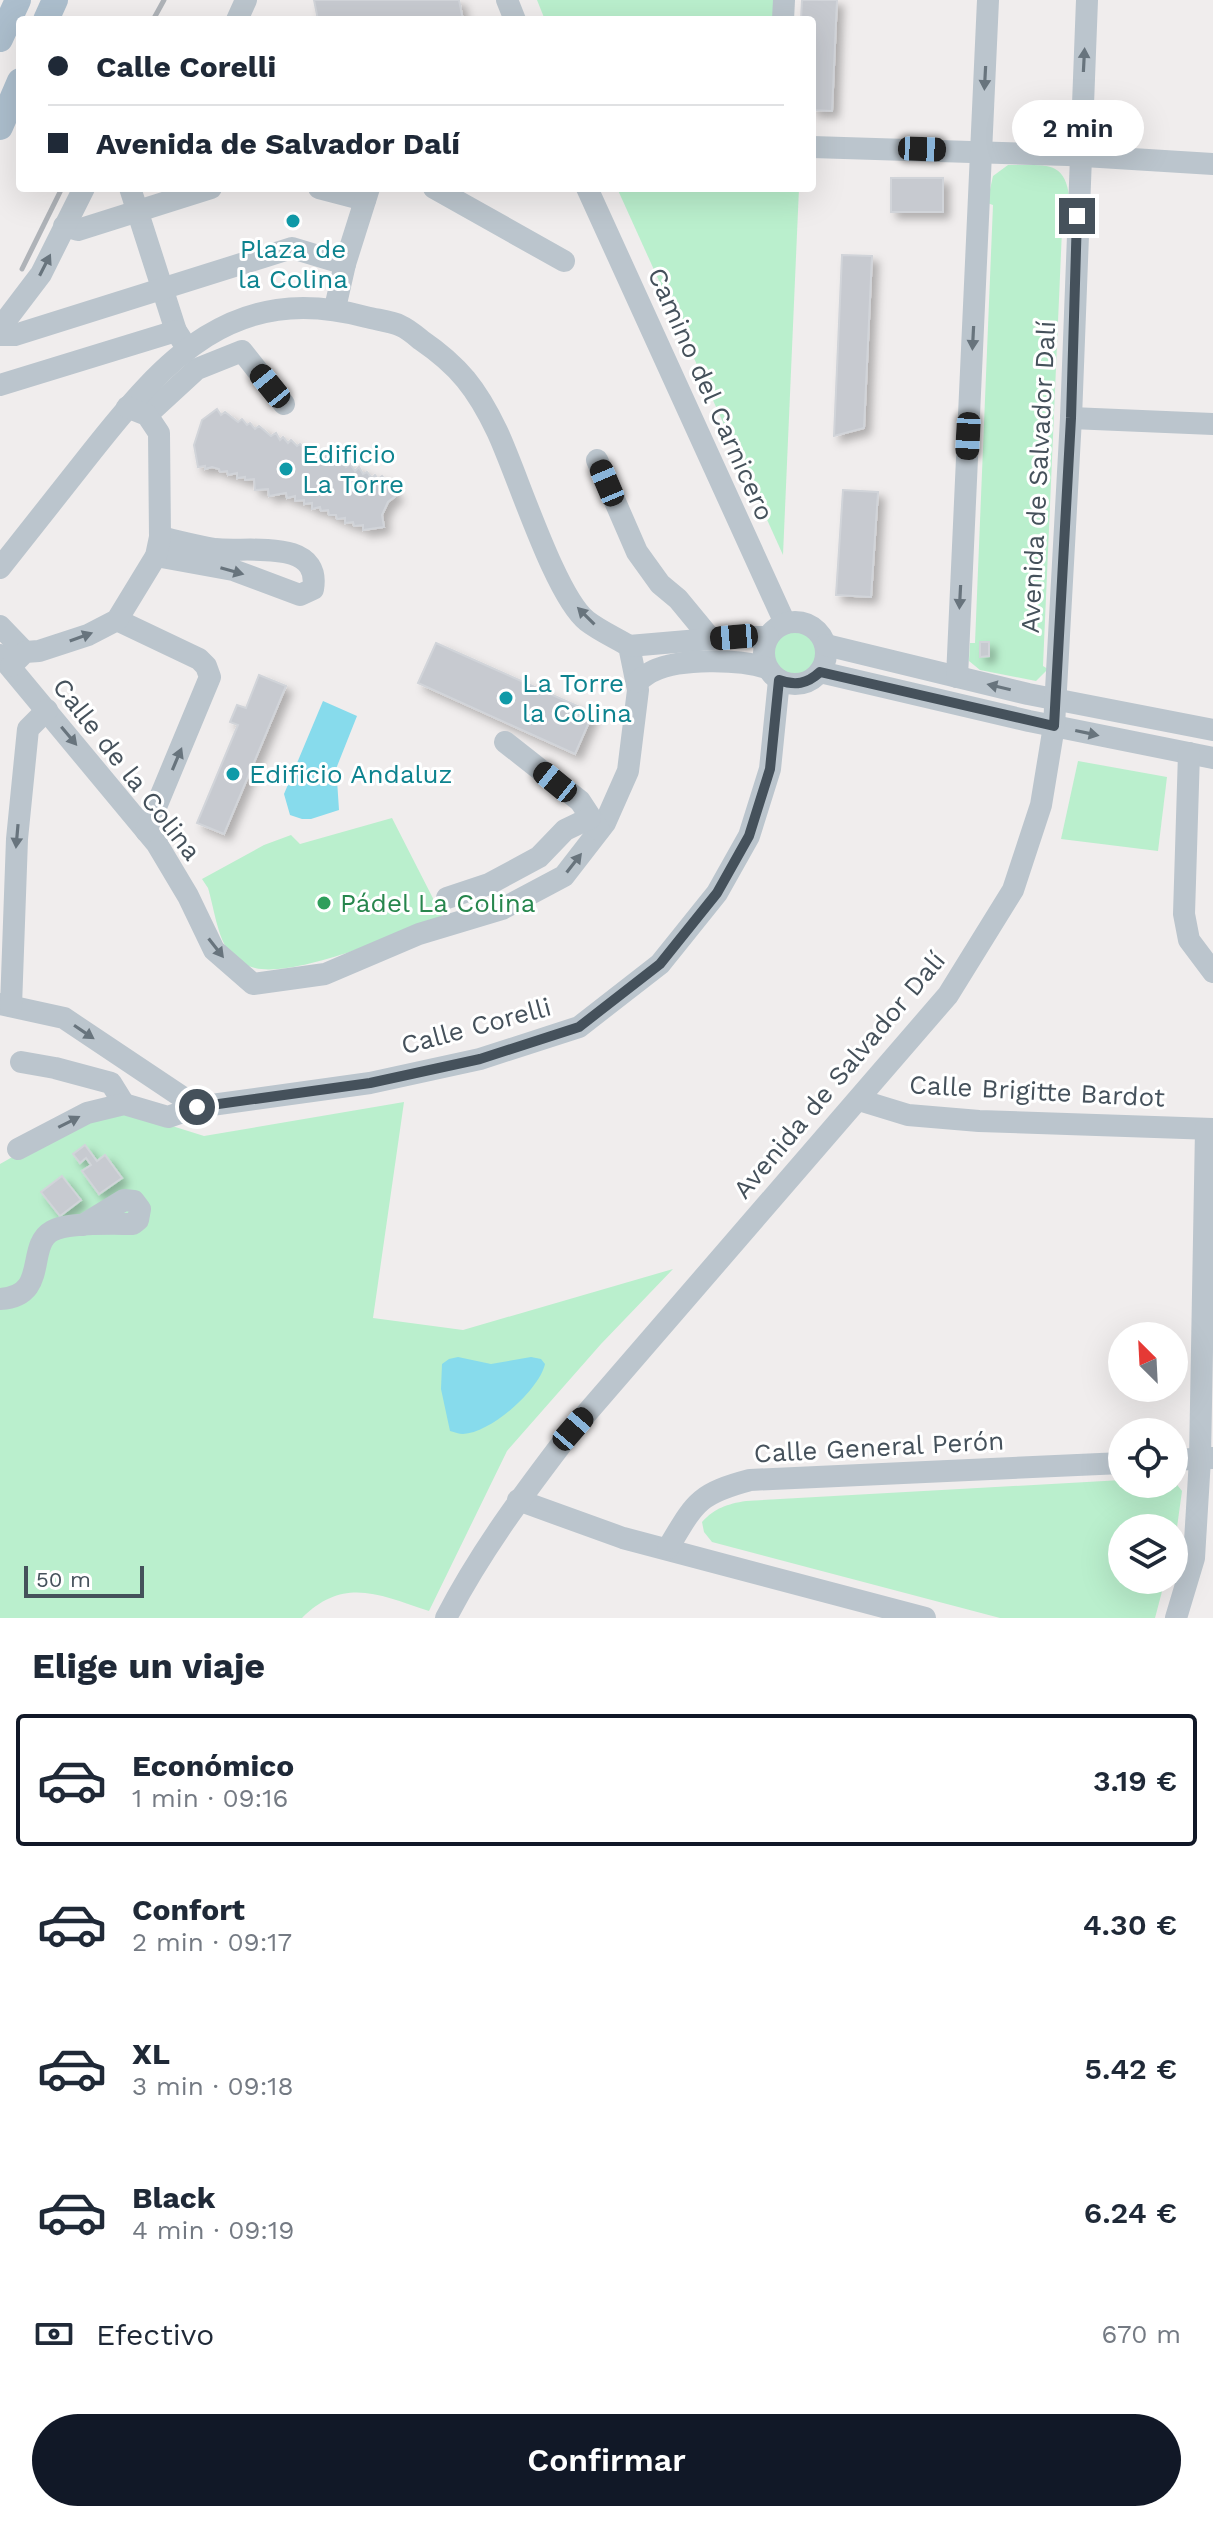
<!DOCTYPE html>
<html lang="es">
<head>
<meta charset="utf-8">
<style>
	body { margin:0; font-family:"Work Sans",sans-serif; background:#f6f6f7; color:#1f2937; height:100vh; display:flex; flex-direction:column; font-size:30px; white-space:nowrap }
	* { box-sizing:border-box; margin:0 }
	p { font-size:26px; color:#747a83 }
	.icon { flex:none; width:44px; height:44px; fill:none; stroke:currentColor; stroke-width:2; stroke-linecap:round; stroke-linejoin:round }
	.map { position:relative; height:1618px; overflow:hidden }
	.side { display:flex; flex-direction:column; background:#fff; flex:1 }
	.side>* { flex:none }
	.banner { position:absolute; left:16px; top:16px; width:800px; height:176px; border-radius:8px; box-shadow:0 8px 32px #0002; display:grid; align-content:center; height:176px; padding:0 32px; background:#fff }
	.needle { width:52px; rotate:336deg }
	.fabs { position:absolute; left:1108px; top:1322px; display:grid; gap:16px }
	.fabs a { display:grid; place-items:center; width:80px; height:80px; border-radius:50%; background:#fff; box-shadow:0 8px 32px #0002; font-size:40px }
	.scale { position:absolute; left:24px; bottom:20px; width:120px; box-sizing:border-box; padding-left:8px; border:4px solid #45515b; border-top:0; font-size:22px; line-height:28px; white-space:nowrap; color:#45515b; -webkit-text-stroke:6px #fff; paint-order:stroke }
	.end { position:absolute; width:36px; height:36px; margin:-18px; border:10px solid #45515b; background:#fff; box-shadow:0 0 0 4px #fff }
	.from { border-radius:50% }
	.bubble { position:absolute; height:56px; border-radius:28px; background:#fff; box-shadow:0 8px 32px #0002; font-size:26px; font-weight:600; line-height:56px; text-align:center }
	.car { position:absolute; width:24px; height:48px; margin:-24px -12px; border-radius:10px; box-shadow:0 0 6px 2px #0007; background:linear-gradient(#222 24%,#8ab4d8 0 40%,#222 0 76%,#8ab4d8 0 86%,#222 0) }
	.banner b { display:flex; align-items:center; gap:28px; height:76px; font-size:30px }
	.banner b+b { border-top:2px solid #e0e1e3 }
	.banner i { width:20px; height:20px; background:#1f2937 }
	ul { padding:0; list-style:none }
	li { display:flex; align-items:center; gap:24px; height:132px; margin:0 16px 12px; padding:0 16px; border:4px solid transparent; border-radius:8px }
	li div { flex:1 }
	li b { display:block; font-size:30px }
	li em { font-style:normal; font-weight:600 }
	li.current { border-color:#111827 }
	li>.icon { width:72px; height:72px; stroke-width:1.5 }
	h2 { padding:0 32px; font-size:36px; line-height:96px }
	.pay { display:flex; align-items:center; gap:20px; height:88px; padding:0 32px; font-size:30px }
	.pay p { margin-inline-start:auto }
	.primary-button { display:flex; gap:16px; margin-top:auto; padding:16px 32px }
	.primary-button a { flex:1; height:92px; border-radius:48px; background:#111827; color:#fff; font-size:32px; font-weight:600; line-height:92px; text-align:center }
	.map>svg:first-child { display:block }
</style>
</head>
<body>
<div class="map">
<svg width="1213" height="1618" viewBox="0 0 1213 1618">
	<defs>
		<filter id="shadow"><feDropShadow dx="6" dy="6" stdDeviation="4" flood-color="#0004"/></filter>
	</defs>
	<rect width="100%" height="100%" fill="#f0eded"/>
	<!-- green -->
	<g fill="#baefcd">
		<path d="M537,0H776L775,20H545Z"/>
		<path d="M1008,165C1047,166 1067,158 1070,205L1063,207L1043,666L1048,669L1036,681L980,670L969,661L970,643H975L993,205L987,203L993,176Z"/>
		<path d="M617,188H799L783,555Z"/>
		<circle cx="795" cy="654" r="23"/>
		<path d="M1078,761L1167,777L1158,851L1061,839Z"/>
		<path d="M392,818L443,918C401,933 296,978 255,968C246,966 235,959 229,952C217,935 214,908 208,888L202,879L264,845L291,835L300,844Z"/>
		<path d="M404,1102L373,1318L463,1330L673,1269L601,1344L507,1451L429,1611C380,1595 344,1576 302,1618H0V1164L78,1120L118,1109L204,1136Z"/>
		<path d="M1122,1480V1484H1174V1481L1182,1491L1174,1549V1528H1122V1580H1165L1155,1618H1000L712,1542L704,1532L702,1522C715,1508 727,1504 746,1501Z"/>
	</g>
	<!-- water -->
	<g fill="#87dbec">
		<path d="M323,701L357,716L332,779L337,780L339,810L311,819H302L290,815L284,794Z"/>
		<path d="M458,1357L491,1364L531,1357L541,1359L545,1364C539,1390 491,1433 463,1434C459,1434 455,1432 450,1431L441,1389L442,1364L449,1359Z"/>
	</g>
	<!-- building -->
	<g fill="#c7cad0" stroke="#d1d4d9" stroke-width="2" filter="url(#shadow)">
		<path d="M314,0H459L463,20H318Z"/>
		<path d="M802,0H837L832,111L812,110V20H801Z"/>
		<rect x="891" y="178" width="52" height="34"/>
		<path d="M842,255L872,256L864,428L834,436Z"/>
		<path d="M217,409L221,415L225,412L238,422L242,419L247,425L250,423L255,429L259,426L271,436L276,433L280,440L283,437L288,443L291,440L297,446L300,444L305,450L309,447L314,453L317,450L322,457L325,454L330,460L333,457L339,463L342,461L346,467L350,464L355,471L359,467L363,474L367,472L372,478L375,475L378,479L382,476L397,495L388,502L382,515L384,527L363,530V525L354,526L353,522L345,523V518L337,519L336,515H329L328,510L321,511L320,507L312,509V503L304,504V500L295,501V496L287,498L286,493L269,496L268,489L255,490L254,479L245,480V477L237,478V473L228,475L227,471L220,472L219,469L212,467L205,469V466L198,467L194,445L202,420Z"/>
		<path d="M843,490L878,492L871,597L836,595Z"/>
		<path d="M980,642H989V656L980,657Z"/>
		<path d="M436,643L593,713L575,754L418,683Z"/>
		<path d="M259,675L286,686L224,834L197,823L238,725L230,722L237,705L246,708Z"/>
		<path d="M85,1145L97,1161L105,1155L122,1178L99,1194L82,1171L91,1165L86,1158L80,1163L73,1154Z"/>
		<path d="M62,1176L81,1200L60,1216L41,1192Z"/>
	</g>
	<g fill="none" stroke-linecap="round" stroke-linejoin="round">
		<!-- minor -->
		<g stroke="#bbc5cd" stroke-width="22">
			<path d="M507,0L515,20"/>
			<path d="M237,20L246,0"/>
			<path d="M783,20L784,0"/>
			<path d="M812,147L1068,155L1213,164"/>
			<path d="M130,188L176,331"/>
			<path d="M319,188L365,200"/>
			<path d="M434,188L564,261"/>
			<path d="M587,188L785,623"/>
			<path d="M64,226L78,230L211,188"/>
			<path d="M335,308L345,264L369,188"/>
			<path d="M0,328L41,274L84,188"/>
			<path d="M0,335H15L292,248L345,264"/>
			<path d="M0,385L176,331L187,348"/>
			<path d="M147,415L197,369L242,351L284,404"/>
			<path d="M1071,418L1213,424"/>
			<path d="M597,460L637,552L660,584L678,599L711,639"/>
			<path d="M156,556L233,570L300,595L313,589C322,537 245,553 215,549C196,546 178,541 160,537"/>
			<path d="M0,568C30,530 60,492 90,454C165,359 233,281 366,317C377,320 391,321 401,326C408,329 415,335 421,340C459,366 477,389 497,431C517,473 555,596 587,621C600,631 616,638 629,646L638,690L628,771L605,823L564,876L502,909L419,934L325,974L253,984L214,950L188,896L157,844L0,655"/>
			<path d="M117,620L199,659L206,666L210,677L146,831"/>
			<circle cx="795" cy="653" r="31"/>
			<path d="M0,626L25,652"/>
			<path d="M826,645L1028,694L1213,730"/>
			<path d="M629,646L734,637H768"/>
			<path d="M11,666L25,652L39,651L88,635L117,620L156,556L160,537L159,433L147,415L127,407"/>
			<path d="M820,672L1029,721L1213,758"/>
			<path d="M957,677L988,0"/>
			<path d="M637,682C642,678 648,673 653,671C680,658 739,659 767,668"/>
			<path d="M505,742L580,801L599,830"/>
			<path d="M1189,753L1184,914L1189,940L1213,972"/>
			<path d="M447,898L489,884L539,857L565,830L590,818"/>
			<path d="M0,1004L64,1018L197,1107"/>
			<path d="M11,1006L17,839L28,729L47,710"/>
			<path d="M21,1062L55,1068L111,1083L124,1104"/>
			<path d="M859,1100L908,1115L979,1121L1213,1129"/>
			<path d="M18,1149L87,1113L124,1104L168,1117L197,1107L370,1083L480,1059L579,1027L660,964L717,893L749,836L770,769L779,680"/>
			<path d="M0,1299C50,1296 25,1246 52,1231C68,1222 113,1224 133,1224L138,1220L140,1209L134,1201L124,1200L83,1225"/>
			<path d="M1174,1460L1212,1458"/>
			<path d="M518,1500L623,1538L925,1618"/>
			<path d="M668,1548C695,1503 697,1494 750,1480L1122,1463"/>
			<path d="M446,1618C481,1550 527,1489 573,1429L948,995L1013,890L1041,805L1054,726L1071,418L1087,0"/>
			<path d="M1176,1618L1194,1558L1200,1459L1206,1129"/>
		</g>
		<!-- major -->
		<g stroke="#acbecd" stroke-width="26">
			<path d="M46,20L55,0"/>
			<path d="M0,39L18,0"/>
			<path d="M0,127L20,81"/>
		</g>
		<!-- rail -->
		<g stroke="#afb3b8" stroke-width="5">
			<path d="M153,20L164,0"/>
			<path d="M22,269L62,188"/>
		</g>
	</g>
	<!-- one-way arrows -->
	<defs><path id="oneway-solid" d="M-6-.8H1V-3.2L6.5 0L1 3.2V.8H-6Z" transform="scale(2)"/></defs>
	<g fill="#68747d">
		<use href="#oneway-solid" transform="translate(1084 60) rotate(-87)"/>
		<use href="#oneway-solid" transform="translate(985 78) rotate(93)"/>
		<use href="#oneway-solid" transform="translate(45 265) rotate(-63)"/>
		<use href="#oneway-solid" transform="translate(973 338) rotate(93)"/>
		<use href="#oneway-solid" transform="translate(232 571) rotate(16)"/>
		<use href="#oneway-solid" transform="translate(960 597) rotate(93)"/>
		<use href="#oneway-solid" transform="translate(586 616) rotate(-135)"/>
		<use href="#oneway-solid" transform="translate(81 637) rotate(-20)"/>
		<use href="#oneway-solid" transform="translate(999 687) rotate(-167)"/>
		<use href="#oneway-solid" transform="translate(1087 733) rotate(12)"/>
		<use href="#oneway-solid" transform="translate(69 736) rotate(50)"/>
		<use href="#oneway-solid" transform="translate(177 759) rotate(-67)"/>
		<use href="#oneway-solid" transform="translate(17 836) rotate(95)"/>
		<use href="#oneway-solid" transform="translate(574 863) rotate(-52)"/>
		<use href="#oneway-solid" transform="translate(216 948) rotate(52)"/>
		<use href="#oneway-solid" transform="translate(84 1032) rotate(34)"/>
		<use href="#oneway-solid" transform="translate(69 1122) rotate(-27)"/>
	</g>
	<g fill="none" stroke-linecap="round" stroke-linejoin="round">
		<!-- route -->
		<path stroke="#45515b" stroke-width="10" d="M197,1107L370,1083L480,1059L579,1027L660,964L717,893L749,836L770,769L779,680C795,686 807,684 820,672L1054,726L1071,418L1077,216"/>
	</g>
	<!-- markers -->
	<g fill="#0f9aa8" stroke="#fff" stroke-width="3">
		<circle cx="293" cy="221" r="8"/>
		<circle cx="286" cy="469" r="8"/>
		<circle cx="506" cy="698" r="8"/>
		<circle cx="233" cy="774" r="8"/>
	</g>
	<circle fill="#2e9e5b" stroke="#fff" stroke-width="3" cx="324" cy="903" r="8"/>
	<g text-anchor="middle" dominant-baseline="central" stroke-width="6" stroke-linejoin="round" paint-order="stroke">
		<!-- culture labels -->
		<g font-size="26" fill="#0d838f" stroke="#fff" text-anchor="start">
			<text x="293" y="249" text-anchor="middle">Plaza de<tspan x="293" dy="30">la Colina</tspan></text>
			<text x="302" y="454">Edificio<tspan x="302" dy="30">La Torre</tspan></text>
			<text x="522" y="683">La Torre<tspan x="522" dy="30">la Colina</tspan></text>
			<text x="249" y="774">Edificio Andaluz</text>
		</g>
		<!-- street labels -->
		<g font-size="26" fill="#45515b" stroke="#fff">
			<text transform="translate(711 394) rotate(66)">Camino del Carnicero</text>
			<text transform="translate(1038 477) rotate(-87)">Avenida de Salvador Dalí</text>
			<text transform="translate(127 769) rotate(52)">Calle de la Colina</text>
			<text transform="translate(476 1026) rotate(-15)">Calle Corelli</text>
			<text transform="translate(839 1075) rotate(-50)">Avenida de Salvador Dalí</text>
			<text transform="translate(1037 1091) rotate(3)">Calle Brigitte Bardot</text>
			<text transform="translate(879 1447) rotate(-3)">Calle General Perón</text>
		</g>
		<!-- leisure labels -->
		<g font-size="26" fill="#27864d" stroke="#fff" text-anchor="start">
			<text x="340" y="903">Pádel La Colina</text>
		</g>
	</g>
</svg>
<div class="fabs">
<a><svg class="needle" viewBox="-14 -14 28 28"><path d="M0-13l5 13h-10z" fill="#e53935"/><path d="M0 13l5-13h-10z" fill="#747a83"/></svg></a>
<a><svg class="icon" aria-label="locate" viewBox="0 0 24 24"><circle cx="12" cy="12" r="6"/><path d="M12 2v4M12 18v4M2 12h4M18 12h4"/></svg></a>
<a><svg class="icon" aria-label="layers" viewBox="0 0 24 24"><path d="M12 4l9 5-9 5-9-5zM3 14l9 5 9-5"/></svg></a>
</div>
<div class="scale">50 m</div>
<i class="end from" style="left:197px;top:1107px"></i>
<i class="end" style="left:1077px;top:216px"></i>
<div class="bubble" style="left:1012px;top:100px;width:132px">2 min</div>
<i class="car" style="left:922px;top:149px;rotate:92deg"></i>
<i class="car" style="left:270px;top:386px;rotate:321deg"></i>
<i class="car" style="left:968px;top:436px;rotate:183deg"></i>
<i class="car" style="left:607px;top:483px;rotate:337deg"></i>
<i class="car" style="left:734px;top:637px;rotate:265deg"></i>
<i class="car" style="left:555px;top:782px;rotate:309deg"></i>
<i class="car" style="left:573px;top:1429px;rotate:41deg"></i>
<div class="banner">
<b><i class="from"></i>Calle Corelli</b>
<b><i></i>Avenida de Salvador Dalí</b>
</div>
</div>
<section class="side">
<h2>Elige un viaje</h2>
<ul>
<li class="current"><svg class="icon" aria-label="car" viewBox="0 0 24 24"><path d="M5 17H2v-5l4-1 3-4h7l3 4 3 1v5h-3M9 17h6M6 11h13"/><circle cx="7" cy="17" r="2"/><circle cx="17" cy="17" r="2"/></svg><div><b>Económico</b><p>1 min · 09:16</p></div><em>3.19 €</em></li>
<li><svg class="icon" aria-label="car" viewBox="0 0 24 24"><path d="M5 17H2v-5l4-1 3-4h7l3 4 3 1v5h-3M9 17h6M6 11h13"/><circle cx="7" cy="17" r="2"/><circle cx="17" cy="17" r="2"/></svg><div><b>Confort</b><p>2 min · 09:17</p></div><em>4.30 €</em></li>
<li><svg class="icon" aria-label="car" viewBox="0 0 24 24"><path d="M5 17H2v-5l4-1 3-4h7l3 4 3 1v5h-3M9 17h6M6 11h13"/><circle cx="7" cy="17" r="2"/><circle cx="17" cy="17" r="2"/></svg><div><b>XL</b><p>3 min · 09:18</p></div><em>5.42 €</em></li>
<li><svg class="icon" aria-label="car" viewBox="0 0 24 24"><path d="M5 17H2v-5l4-1 3-4h7l3 4 3 1v5h-3M9 17h6M6 11h13"/><circle cx="7" cy="17" r="2"/><circle cx="17" cy="17" r="2"/></svg><div><b>Black</b><p>4 min · 09:19</p></div><em>6.24 €</em></li>
</ul>
<div class="pay"><svg class="icon" aria-label="cash" viewBox="0 0 24 24"><path d="M3 7h18v10H3z"/><circle cx="12" cy="12" r="2"/></svg>Efectivo<p>670 m</p></div>
<div class="primary-button"><a>Confirmar</a></div>
</section>
</body>
</html>
